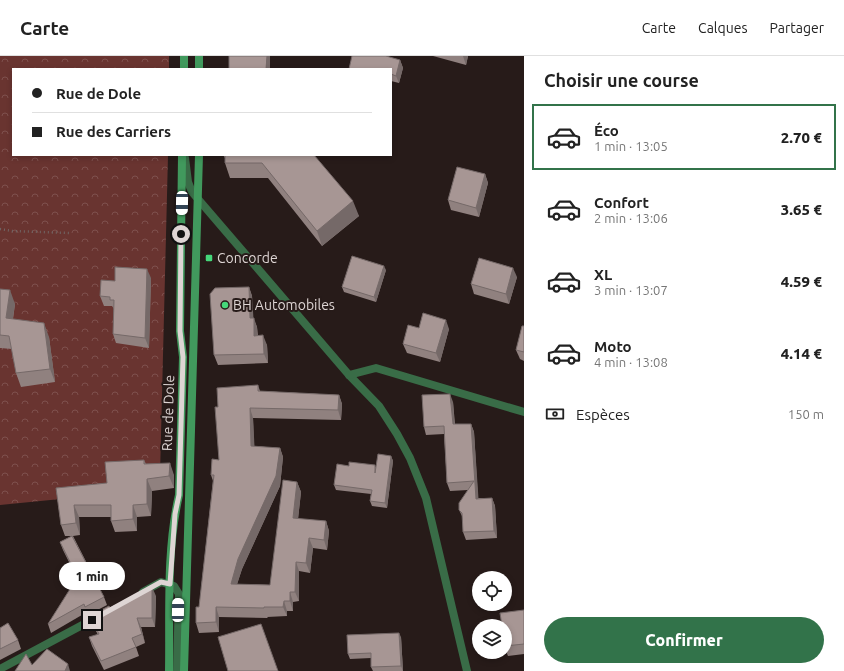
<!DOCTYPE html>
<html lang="fr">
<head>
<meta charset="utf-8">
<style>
	body { margin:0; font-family:Ubuntu,sans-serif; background:#f6f6f6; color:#222; height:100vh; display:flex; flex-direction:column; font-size:15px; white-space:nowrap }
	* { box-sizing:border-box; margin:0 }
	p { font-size:13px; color:#767676 }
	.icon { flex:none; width:22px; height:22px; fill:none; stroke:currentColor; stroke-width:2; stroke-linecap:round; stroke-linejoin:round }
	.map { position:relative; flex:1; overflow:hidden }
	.sheet { display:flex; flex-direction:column; background:#fff; width:320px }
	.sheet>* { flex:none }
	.hud { position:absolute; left:12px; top:12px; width:380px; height:88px; border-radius:0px; box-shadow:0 2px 6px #0003; display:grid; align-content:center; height:88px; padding:0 20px; background:#fff }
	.fabs { position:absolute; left:472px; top:515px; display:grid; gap:8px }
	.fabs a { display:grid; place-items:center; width:40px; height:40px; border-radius:50%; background:#fff; box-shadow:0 2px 6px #0003; font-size:20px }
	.end { position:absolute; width:18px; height:18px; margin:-9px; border:5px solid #ded5d4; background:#111; box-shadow:0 0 0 2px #111 }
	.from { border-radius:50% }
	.bubble { position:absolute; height:28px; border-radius:14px; background:#fff; box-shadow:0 2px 6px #0003; font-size:13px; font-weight:800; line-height:28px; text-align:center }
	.car { position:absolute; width:12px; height:24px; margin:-12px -6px; border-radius:5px; box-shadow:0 0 3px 1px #0007; background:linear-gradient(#fff 24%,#345 0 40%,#fff 0 76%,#345 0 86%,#fff 0) }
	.hud b { display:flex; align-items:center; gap:14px; height:38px; font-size:15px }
	.hud b+b { border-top:1px solid #e0e0e0 }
	.hud i { width:10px; height:10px; background:#222 }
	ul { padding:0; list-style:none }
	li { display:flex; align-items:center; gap:12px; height:66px; margin:0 8px 6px; padding:0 12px; border:2px solid transparent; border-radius:0px }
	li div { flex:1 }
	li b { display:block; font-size:15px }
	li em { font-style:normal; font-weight:800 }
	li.selected { border-color:#32734a }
	li>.icon { width:36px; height:36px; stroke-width:1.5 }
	h2 { padding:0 20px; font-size:18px; line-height:48px }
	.pay { display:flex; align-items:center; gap:10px; height:44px; padding:0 20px; font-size:15px }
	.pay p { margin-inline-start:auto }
	.primary-button { display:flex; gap:8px; margin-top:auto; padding:8px 20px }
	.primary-button a { flex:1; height:46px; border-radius:24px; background:#32734a; color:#fff; font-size:16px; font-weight:800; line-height:46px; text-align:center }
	header { display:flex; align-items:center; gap:24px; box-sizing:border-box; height:56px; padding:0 20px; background:#fff; border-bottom:1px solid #e0e0e0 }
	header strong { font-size:19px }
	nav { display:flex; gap:22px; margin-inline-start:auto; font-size:14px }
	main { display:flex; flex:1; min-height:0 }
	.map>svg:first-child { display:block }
</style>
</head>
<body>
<header>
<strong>Carte</strong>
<nav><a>Carte</a><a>Calques</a><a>Partager</a></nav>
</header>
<main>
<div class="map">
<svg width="524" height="615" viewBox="0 0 524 615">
	<defs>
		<pattern id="forest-crowns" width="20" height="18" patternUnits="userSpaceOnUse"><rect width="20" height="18" fill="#693430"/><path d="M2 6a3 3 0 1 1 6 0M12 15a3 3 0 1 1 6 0" fill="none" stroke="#7e504d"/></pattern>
	</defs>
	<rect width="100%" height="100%" fill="#271b19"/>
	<!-- forest -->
	<path fill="url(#forest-crowns)" d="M0,0H169V13H13V99H168L160,419L111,438L0,449Z"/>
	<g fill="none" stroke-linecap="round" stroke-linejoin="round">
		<!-- path -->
		<path stroke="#716665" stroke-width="2.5" stroke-dasharray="1 3" stroke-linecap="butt" d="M0,173L12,175L69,177"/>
		<!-- minor -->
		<g stroke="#396c47" stroke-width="8">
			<path d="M185,102L188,126L192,136L349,319L379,350L397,378L410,402L426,442L467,615"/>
			<path d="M349,319L376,312L524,356"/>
			<path d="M143,536L161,526L174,530L179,538L177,615"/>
			<path d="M0,613L101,559"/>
		</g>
		<!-- secondary -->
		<g stroke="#41995d" stroke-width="8">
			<path d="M184,13V0"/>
			<path d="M199,13V0"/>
			<path d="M169,615C170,557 166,496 179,439L183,301L180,275L182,99"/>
			<path d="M184,615L199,99"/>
		</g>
	</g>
	<!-- wall -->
	<g fill="#90817f">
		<path d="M433,0H468L466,9Z"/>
		<path d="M400,4L403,12L399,27L391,25V13Z"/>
		<path d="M223,99H314L359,160L322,190L268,122H230L225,107V102Z"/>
		<path d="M485,118L488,127L479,161L451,154L448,144Z"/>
		<path d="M386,214L376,246L344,236L342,231Z"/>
		<path d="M517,221L509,248L474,238L471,228Z"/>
		<path d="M151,222L149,292L116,287L113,278L114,253L112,250H104L100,240L115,225Z"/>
		<path d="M249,231L252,240L253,262L257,271L258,280L267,289L268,307L218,309L214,299Z"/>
		<path d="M0,233L15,248L13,263L49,281L55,326L21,331L16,317L12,293L0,292Z"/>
		<path d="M524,270V305L520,303L516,294Z"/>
		<path d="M449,273L440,306L407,297L403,288Z"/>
		<path d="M258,329L260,335L339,339L342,348L341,364L253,362L254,390L280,392L283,401L280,430L242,513L237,528L270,529L297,426L301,436L298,463L326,465L329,475L327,494L313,492L310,517L299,515V545L293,546V555H287V560L267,561L268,562L219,561V576L199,577L196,567L199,551L213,425L211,419L219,404L218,351Z"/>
		<path d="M453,346L455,368H471L474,376L478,442H492L495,450L497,482L466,484L463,476V462L459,454L468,434L450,435L447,427L444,378L426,379L424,371Z"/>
		<path d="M391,400L393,405L387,452L372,450L370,445L371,438L336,434L334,429L349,410L375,409V411Z"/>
		<path d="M144,404L146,408L174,419V432L152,435L151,460L137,461V475L115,476L111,465V461H79L80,479L73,480L104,541L107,549L88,559L87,556L51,577L48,568L70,535L68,529L77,522L63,494L60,486L72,480H65L61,469L56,432L107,427Z"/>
		<path d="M156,540L155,571H141L145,587L136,591L139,600L104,614L92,590L89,581L98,579L93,569L90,560L110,552Z"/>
		<path d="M524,555V598L508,600L505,593V570Z"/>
		<path d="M0,572L18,584L21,593L0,604Z"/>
		<path d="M401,581L403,615H373L371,611V602L350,603L348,598Z"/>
	</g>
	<!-- shaded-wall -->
	<g fill="#756968">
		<path d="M267,0H270V13H266Z"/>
		<path d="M463,0H468L466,9Z"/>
		<path d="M400,4L403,12L399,27L396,20Z"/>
		<path d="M485,118L488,127L479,161L476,152Z"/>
		<path d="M353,145L359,160L322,190L317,175Z"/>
		<path d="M384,210L386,214L376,246L374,241Z"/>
		<path d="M513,212L517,221L509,248L506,238Z"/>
		<path d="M147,213L151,222L149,292L145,282Z"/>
		<path d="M249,231L252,240L254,271L250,262Z"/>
		<path d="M10,234L15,248L11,275L6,262Z"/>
		<path d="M254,262L257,271L258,289L254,280Z"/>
		<path d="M446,264L449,273L440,306L436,297Z"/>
		<path d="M44,267L49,281L55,326L50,313Z"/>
		<path d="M263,279L267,289L268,307L264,298Z"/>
		<path d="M450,338L453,346L455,376L453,368Z"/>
		<path d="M339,339L342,348L341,364L338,354Z"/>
		<path d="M250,352L253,362L255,400L251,390Z"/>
		<path d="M471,368L474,376L479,450L476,443Z"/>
		<path d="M280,392L283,401L280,430L242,513L234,538L231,528L238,503Z"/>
		<path d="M391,400L393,405L387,452L385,447Z"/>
		<path d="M170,407L174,419V432L169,420Z"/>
		<path d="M147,423L152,435L151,460L147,448Z"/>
		<path d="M297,426L301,436L297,472L293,462Z"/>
		<path d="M492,442L495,450L497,482L494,475Z"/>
		<path d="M74,449L79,461L80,479L76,467Z"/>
		<path d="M133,449L137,461V475L133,463Z"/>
		<path d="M326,465L329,475L327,494L324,484Z"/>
		<path d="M309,482L313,492L310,517L306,507Z"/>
		<path d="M296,506L299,515V545L295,536Z"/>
		<path d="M152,531L156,540L155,571L152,562Z"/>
		<path d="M290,536L293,546V555L290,545Z"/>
		<path d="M284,545L287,555V560L283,551Z"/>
		<path d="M216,551L219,561V576L216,566Z"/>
		<path d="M137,562L141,571L145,587L142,578Z"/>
		<path d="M399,577L401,581L403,615L401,610Z"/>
		<path d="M68,608L70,615H65Z"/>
	</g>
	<!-- building -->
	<g fill="#a79694" stroke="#756968">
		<path d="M229,0H267L266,13H229Z"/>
		<path d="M352,0H386L400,4L396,20L391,18V13H349Z"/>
		<path d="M225,99H314L353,145L317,175L262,107H225Z"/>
		<path d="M457,111L485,118L476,152L448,144Z"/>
		<path d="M352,200L384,210L374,241L342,231Z"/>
		<path d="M479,202L513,212L506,238L471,228Z"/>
		<path d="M115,211L147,213L145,282L113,278L114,244H110V241L100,240L101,224L115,225Z"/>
		<path d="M249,231L250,262H254V280L263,279L264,298L214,299L210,238L215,232Z"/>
		<path d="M0,233L10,234L6,262L44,267L50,313L16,317L9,280L0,279Z"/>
		<path d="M423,257L446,264L436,297L403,288L408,269L419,272Z"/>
		<path d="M522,270H524V296L516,294Z"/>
		<path d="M258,329V335L339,339L338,354L250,352L251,390L280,392L276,420L238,503L231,528L270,529L283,424L297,426L293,462L326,465L324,484L309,482L306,507L296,506L295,536H290V545H284L283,551H264V552L216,551V566L196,567V551H199L214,419H211L212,403L219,404L215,351H218L217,332Z"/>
		<path d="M450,338L453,368H471L476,443L492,442L494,475L463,476L462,457L459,454V447L474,425L447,427L444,370L424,371L422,339Z"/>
		<path d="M378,398L391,400L385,447L370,445L372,434L334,429L337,408L349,410V406L375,409V417Z"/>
		<path d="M144,404V408L170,407L169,420L147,423V448L133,449V463L111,465V449H74L76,467L61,469L56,432L107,427L105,406Z"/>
		<path d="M72,480L104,541L85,551L84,548L48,568L70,533L68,529L78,522L60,486Z"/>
		<path d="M152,531V562H137L142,578L132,582L136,591L101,605L89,581L99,578L90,560L109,550L110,552Z"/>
		<path d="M524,554V588L505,590V570H502L500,557Z"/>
		<path d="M8,567L18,584L0,593V572Z"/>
		<path d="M261,568L278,615H228L218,581Z"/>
		<path d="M399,577L401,610L371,611V597L348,598L347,579Z"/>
		<path d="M47,593L68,608L65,615H15L26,598L32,609Z"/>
	</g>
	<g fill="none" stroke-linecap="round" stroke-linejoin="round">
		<!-- route -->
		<path stroke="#ded5d4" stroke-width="5" d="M92,564L161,526L170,528L175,458L179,439L183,301L180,275L181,178"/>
	</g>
	<!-- markers -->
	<g fill="#45d77a" stroke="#271b19" stroke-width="1.5">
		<rect x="205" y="198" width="8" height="8" rx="2"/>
		<circle cx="225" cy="249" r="4"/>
	</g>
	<g text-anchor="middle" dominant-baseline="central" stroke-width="4" stroke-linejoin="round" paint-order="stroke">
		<!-- poi labels -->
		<g font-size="14" fill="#ded5d4" stroke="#271b19" text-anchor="start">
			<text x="217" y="202">Concorde</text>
			<text x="233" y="249">BH Automobiles</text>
		</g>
		<!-- street labels -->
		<g font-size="14" fill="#ded5d4" stroke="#271b19">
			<text transform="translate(168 357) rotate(-88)">Rue de Dole</text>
		</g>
	</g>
</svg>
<div class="fabs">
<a><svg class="icon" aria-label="locate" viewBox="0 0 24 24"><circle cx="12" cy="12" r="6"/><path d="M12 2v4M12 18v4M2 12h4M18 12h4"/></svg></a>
<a><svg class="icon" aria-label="layers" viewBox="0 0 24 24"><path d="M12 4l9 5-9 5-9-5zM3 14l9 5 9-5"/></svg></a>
</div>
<i class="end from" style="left:181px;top:178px"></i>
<i class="end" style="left:92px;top:564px"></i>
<div class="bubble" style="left:59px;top:506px;width:66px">1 min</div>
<i class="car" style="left:182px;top:147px;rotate:181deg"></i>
<i class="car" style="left:178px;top:554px;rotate:1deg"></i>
<div class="hud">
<b><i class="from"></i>Rue de Dole</b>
<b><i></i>Rue des Carriers</b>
</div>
</div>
<section class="sheet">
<h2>Choisir une course</h2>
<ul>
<li class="selected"><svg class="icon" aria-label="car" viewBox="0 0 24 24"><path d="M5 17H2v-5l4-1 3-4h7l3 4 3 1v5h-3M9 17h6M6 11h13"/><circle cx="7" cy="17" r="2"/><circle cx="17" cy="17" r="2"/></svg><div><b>Éco</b><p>1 min · 13:05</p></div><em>2.70 €</em></li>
<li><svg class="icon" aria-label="car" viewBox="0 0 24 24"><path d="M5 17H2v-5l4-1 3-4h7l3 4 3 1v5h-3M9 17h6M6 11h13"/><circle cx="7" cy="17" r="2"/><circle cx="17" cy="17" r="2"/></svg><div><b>Confort</b><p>2 min · 13:06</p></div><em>3.65 €</em></li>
<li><svg class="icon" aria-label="car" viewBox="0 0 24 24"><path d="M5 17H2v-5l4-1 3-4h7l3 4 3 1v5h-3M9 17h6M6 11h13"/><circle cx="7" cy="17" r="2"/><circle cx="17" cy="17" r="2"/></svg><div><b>XL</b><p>3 min · 13:07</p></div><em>4.59 €</em></li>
<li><svg class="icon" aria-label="car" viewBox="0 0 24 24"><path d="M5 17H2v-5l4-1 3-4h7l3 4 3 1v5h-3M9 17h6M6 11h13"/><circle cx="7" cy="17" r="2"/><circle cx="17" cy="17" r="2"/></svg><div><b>Moto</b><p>4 min · 13:08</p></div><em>4.14 €</em></li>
</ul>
<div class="pay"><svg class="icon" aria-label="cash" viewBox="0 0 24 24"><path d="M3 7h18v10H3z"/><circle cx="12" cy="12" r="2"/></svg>Espèces<p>150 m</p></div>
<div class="primary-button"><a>Confirmer</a></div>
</section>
</main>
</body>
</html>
